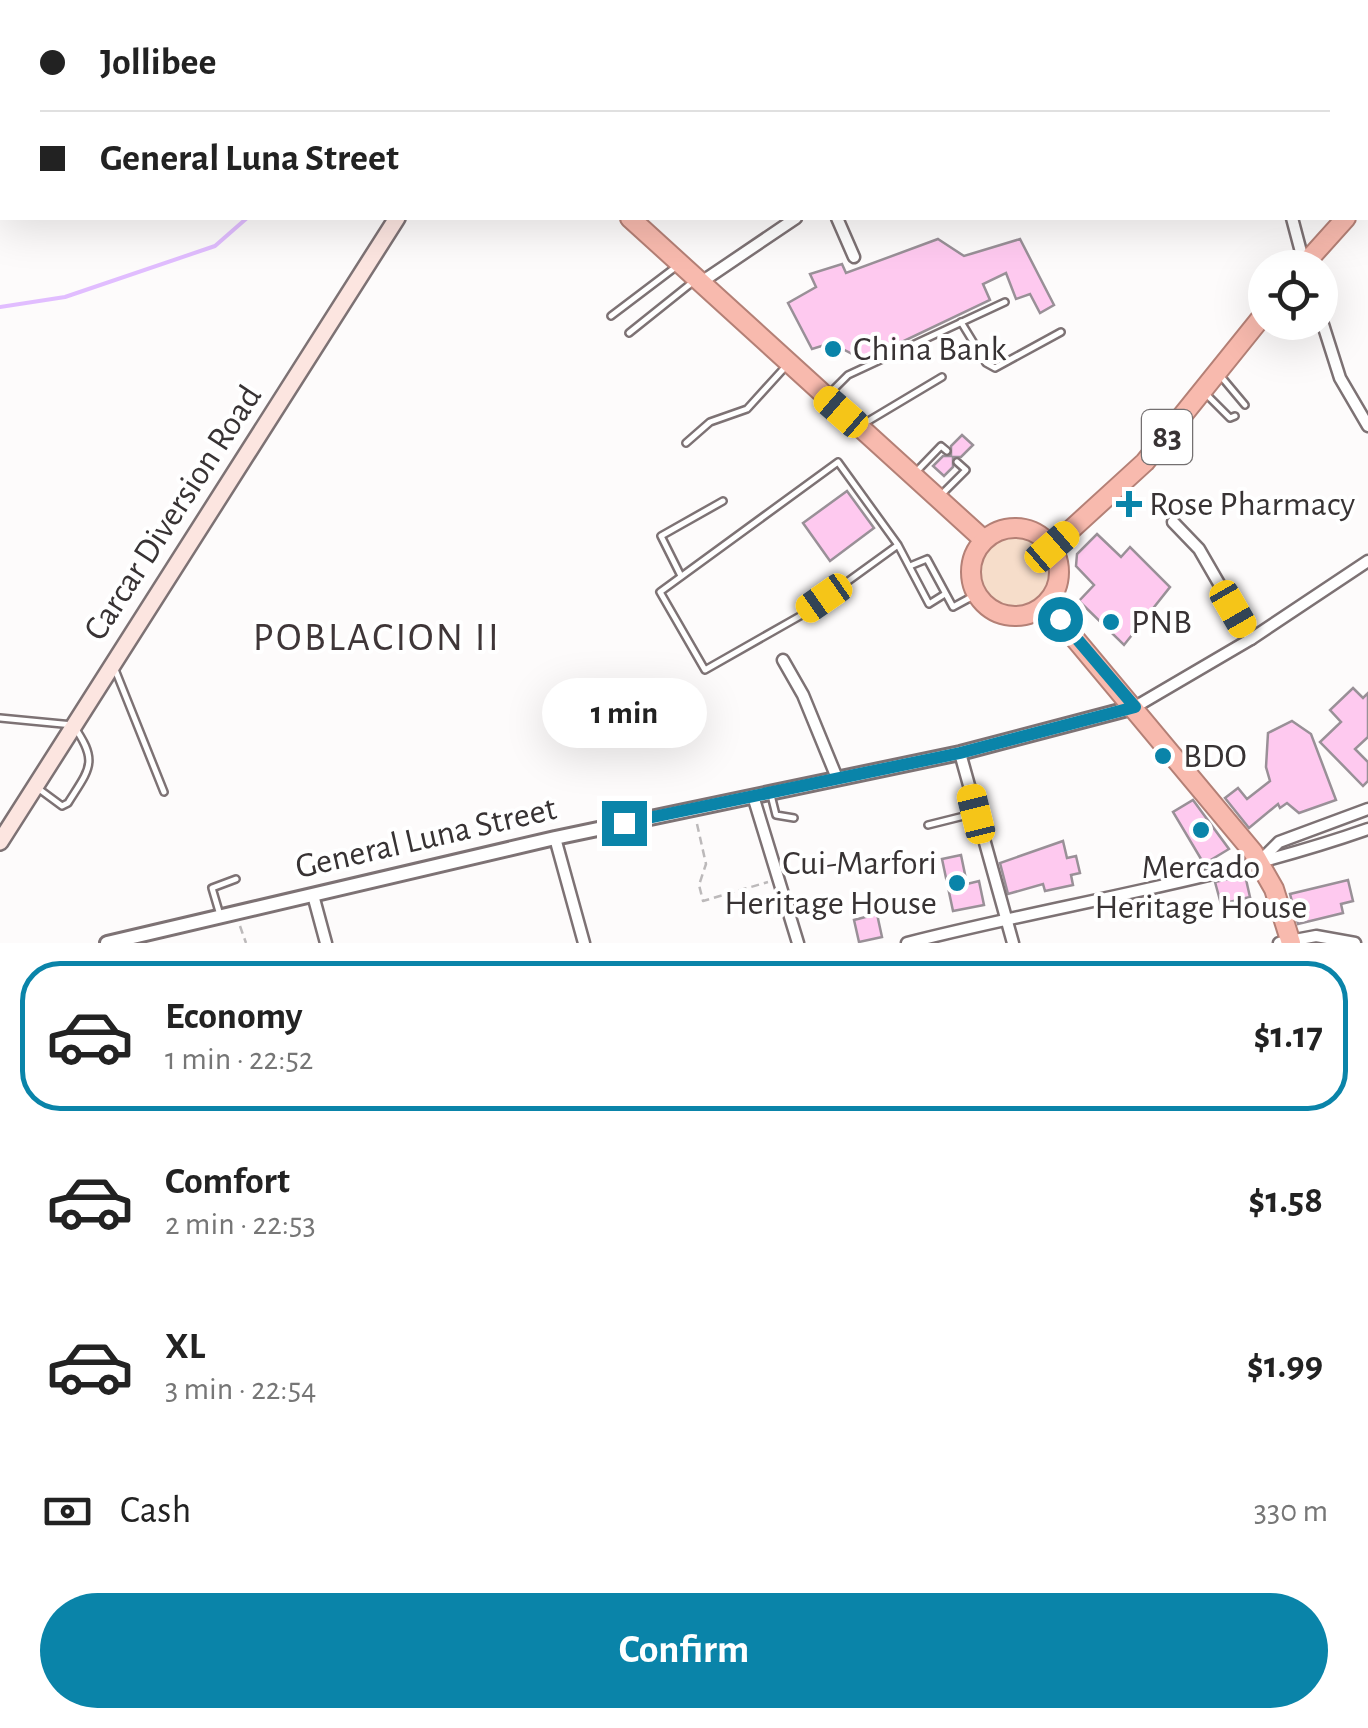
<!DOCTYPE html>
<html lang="en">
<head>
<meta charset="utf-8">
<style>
	body { margin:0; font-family:"Alegreya Sans",sans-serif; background:#f6f6f6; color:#222; height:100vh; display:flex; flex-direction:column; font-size:38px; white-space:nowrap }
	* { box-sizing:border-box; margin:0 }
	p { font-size:32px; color:#767676 }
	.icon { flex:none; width:55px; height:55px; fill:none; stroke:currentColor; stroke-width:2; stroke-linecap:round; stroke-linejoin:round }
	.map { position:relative; height:943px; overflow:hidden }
	.side { display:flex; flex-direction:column; background:#fff; flex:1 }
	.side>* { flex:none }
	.banner { position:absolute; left:0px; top:0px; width:1370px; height:220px; box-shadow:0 10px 40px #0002; display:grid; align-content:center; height:220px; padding:0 40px; background:#fff }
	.controls { position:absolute; left:1248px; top:250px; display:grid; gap:20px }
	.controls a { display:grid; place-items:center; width:90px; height:90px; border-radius:50%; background:#fff; box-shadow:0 10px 40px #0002; font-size:50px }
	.end { position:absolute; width:45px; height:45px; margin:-22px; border:12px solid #0a84a9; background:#fff; box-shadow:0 0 0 5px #fff }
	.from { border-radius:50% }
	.bubble { position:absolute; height:70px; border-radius:35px; background:#fff; box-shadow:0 10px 40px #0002; font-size:32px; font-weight:600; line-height:70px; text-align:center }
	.car { position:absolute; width:30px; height:60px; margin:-30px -15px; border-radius:12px; box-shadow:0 0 8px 2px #0007; background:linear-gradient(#f5c518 24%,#345 0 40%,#f5c518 0 76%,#345 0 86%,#f5c518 0) }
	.banner b { display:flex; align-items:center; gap:35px; height:95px; font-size:38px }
	.banner b+b { border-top:2px solid #e0e0e0 }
	.banner i { width:25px; height:25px; background:#222 }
	ul { padding:18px 0 0; list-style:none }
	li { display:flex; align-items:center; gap:30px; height:150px; margin:0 20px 15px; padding:0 20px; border:5px solid transparent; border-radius:40px }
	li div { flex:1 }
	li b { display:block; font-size:38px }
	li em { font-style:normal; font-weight:600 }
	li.active { border-color:#0a84a9 }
	li>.icon { width:90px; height:90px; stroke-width:1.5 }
	.pay { display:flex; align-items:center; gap:25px; height:110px; padding:0 40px; font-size:38px }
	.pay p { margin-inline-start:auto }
	.button { display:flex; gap:20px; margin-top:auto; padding:20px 40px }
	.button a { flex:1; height:115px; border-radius:60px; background:#0a84a9; color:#fff; font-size:40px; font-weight:600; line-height:115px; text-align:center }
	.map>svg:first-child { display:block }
</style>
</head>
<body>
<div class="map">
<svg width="1368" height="943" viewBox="0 0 1368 943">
	<rect width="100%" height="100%" fill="#fdfbfb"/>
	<!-- green -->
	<circle fill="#f6ddca" cx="1015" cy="571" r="40"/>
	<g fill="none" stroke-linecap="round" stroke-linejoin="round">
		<!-- stream -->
		<g stroke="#e1bdff" stroke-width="4">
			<path d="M476,2L477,0"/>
			<path d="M0,307L65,297L215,246L247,218"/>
		</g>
	</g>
	<!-- building -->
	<g fill="#fec9ef" stroke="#999097" stroke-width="2.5">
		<path d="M938,239L964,256L1020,239L1054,305L1040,313L1030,294L1016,299L1006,273L983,284L990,300L864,360L831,343L812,349L788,303L816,287L810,274L842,264L846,273Z"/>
		<path d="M962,435L973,445L961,457H953V467L944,476L933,466L943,456H951V446Z"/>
		<path d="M847,491L874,528L830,561L803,523Z"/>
		<path d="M1097,534L1121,557L1130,547L1170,587L1124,645L1079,601L1094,585L1076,566L1077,554Z"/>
		<path d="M1353,688L1363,698L1368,693V737L1355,749L1368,762V781L1363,786L1320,742L1341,722L1330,710Z"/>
		<path d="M1292,721L1311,734L1336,800L1299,813L1287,803L1280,808L1278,804L1249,828L1225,798L1238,788L1247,799L1270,781L1266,767L1268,733Z"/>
		<path d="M1193,800L1229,849L1204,864L1173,812Z"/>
		<path d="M1063,841L1067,858L1076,856L1080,873L1071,875L1073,885L1045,891L1043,884L1008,894L1000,863Z"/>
		<path d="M961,855L967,884L979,881L984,905L953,911L942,859Z"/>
		<path d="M1245,875L1250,897L1221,904L1215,882Z"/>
		<path d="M1348,880L1353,901L1341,904L1343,913L1298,924L1290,894Z"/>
		<path d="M877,914L882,937L859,942L854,920Z"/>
	</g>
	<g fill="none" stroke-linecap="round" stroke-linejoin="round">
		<defs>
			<g id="service">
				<path d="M1267,0L1268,2"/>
				<path d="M611,316L677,266"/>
				<path d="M961,322L986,363L995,368L1061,332"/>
				<path d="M629,333L694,281"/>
				<path d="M1219,374L1245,405"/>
				<path d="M831,392L848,375L1005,302"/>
				<path d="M1205,393L1230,418L1235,416"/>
				<path d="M865,423L942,377"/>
				<path d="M686,443L710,422L747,409L787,365"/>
				<path d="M914,474L941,446L947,451"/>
				<path d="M940,496L966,470L957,462"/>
				<path d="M898,545L800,616L705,670L660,592L838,462L898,545L929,604L945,594"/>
				<path d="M910,566L927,559L953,607L977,594"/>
				<path d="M681,576L661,536L723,501"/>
				<path d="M114,667L164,792"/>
				<path d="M0,718L73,725C99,762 90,768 68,803L62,806L39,789"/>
				<path d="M771,795L776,815L794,818"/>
				<path d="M928,825L976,813"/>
				<path d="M220,915L212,888L236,879"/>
			</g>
			<g id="minor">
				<path d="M1200,0L1202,2"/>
				<path d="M1246,2L1251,0"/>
				<path d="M837,218L854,257"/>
				<path d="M1292,218L1305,267"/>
				<path d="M700,283L796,218"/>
				<path d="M1320,315L1340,378L1368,426"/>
				<path d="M1173,522L1199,549L1251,639"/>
				<path d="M783,660L803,695L837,778"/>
				<path d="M1135,707L1251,639L1368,561"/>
				<path d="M960,753L1013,943"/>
				<path d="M753,796L798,943"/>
				<path d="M555,838L584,943"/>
				<path d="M1260,861L1279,842L1368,809"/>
				<path d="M313,895L326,943"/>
				<path d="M907,943C1060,904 1220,881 1368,829"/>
				<path d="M1279,943L1316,936L1355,943"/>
			</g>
			<path id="tertiary" d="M107,943L555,838L960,753L1135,707"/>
			<g id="secondary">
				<path d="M533,2L534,0"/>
				<path d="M0,842L397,218"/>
			</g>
			<g id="trunk">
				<path d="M388,0L391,2"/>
				<path d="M630,218L984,540"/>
				<path d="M1301,268L1346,218"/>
				<circle cx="1015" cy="572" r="44"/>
				<path d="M1052,547L1145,462L1265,313"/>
				<path d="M1046,604L1253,852L1274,889L1291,943"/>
			</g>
		</defs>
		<!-- service casing -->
		<use href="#service" stroke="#7d7274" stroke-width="10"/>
		<!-- minor casing -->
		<use href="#minor" stroke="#7d7274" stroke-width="15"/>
		<!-- tertiary casing -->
		<use href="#tertiary" stroke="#7d7274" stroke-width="18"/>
		<!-- secondary casing -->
		<use href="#secondary" stroke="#7d7274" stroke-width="20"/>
		<!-- trunk casing -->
		<use href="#trunk" stroke="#b48076" stroke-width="22"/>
		<!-- path -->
		<g stroke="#bcb9ba" stroke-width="2.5" stroke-dasharray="8 5" stroke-linecap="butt">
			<path d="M697,824L706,864L699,885L703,901L768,882"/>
			<path d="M240,926L246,943"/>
		</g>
		<!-- service -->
		<use href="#service" stroke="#fff" stroke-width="5"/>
		<!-- minor -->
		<use href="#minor" stroke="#fff" stroke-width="10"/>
		<!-- tertiary -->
		<use href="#tertiary" stroke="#fff" stroke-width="12"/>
		<!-- secondary -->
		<use href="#secondary" stroke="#fce5e0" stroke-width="15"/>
		<!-- trunk -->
		<use href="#trunk" stroke="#f8baae" stroke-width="18"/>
	</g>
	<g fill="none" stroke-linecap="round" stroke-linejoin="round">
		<!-- route -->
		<path stroke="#0a84a9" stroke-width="12" d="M624,823L960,753L1135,707L1060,619"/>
	</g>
	<!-- markers -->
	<g fill="#0a84a9" stroke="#fff" stroke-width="4">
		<circle cx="833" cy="349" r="10"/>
		<path d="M1124 489h10v10h10v10h-10v10h-10v-10h-10v-10h10z"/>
		<circle cx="1111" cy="622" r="10"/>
		<circle cx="1163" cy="756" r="10"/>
		<circle cx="1201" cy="830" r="10"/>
		<circle cx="957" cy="883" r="10"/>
	</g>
	<g text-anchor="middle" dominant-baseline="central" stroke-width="8" stroke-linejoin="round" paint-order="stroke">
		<!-- shield labels -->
		<rect fill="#fff" stroke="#747071" stroke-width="2.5" x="1142" y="410" width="50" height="54" rx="8"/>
		<g font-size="32" font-weight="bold" fill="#383334">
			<text x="1167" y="437">83</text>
		</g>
		<!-- poi labels -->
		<g font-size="35" fill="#383334" stroke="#fff" text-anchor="start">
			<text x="853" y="349">China Bank</text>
			<text x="1149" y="504">Rose Pharmacy</text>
			<text x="1131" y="622">PNB</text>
			<text x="1183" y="756">BDO</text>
			<text x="937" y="863" text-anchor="end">Cui-Marfori<tspan x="937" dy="40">Heritage House</tspan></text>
			<text x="1201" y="867" text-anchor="middle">Mercado<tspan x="1201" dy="40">Heritage House</tspan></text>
		</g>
		<!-- street labels -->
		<g font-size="35" fill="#383334" stroke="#fff">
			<text transform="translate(173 513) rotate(-57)">Carcar Diversion Road</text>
			<text transform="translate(426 838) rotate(-13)">General Luna Street</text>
		</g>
		<!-- quarter labels -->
		<g font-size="40" letter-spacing="2.5" fill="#3f3638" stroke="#fff">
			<text x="377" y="638">POBLACION II</text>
		</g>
	</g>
</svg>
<div class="controls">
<a><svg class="icon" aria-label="locate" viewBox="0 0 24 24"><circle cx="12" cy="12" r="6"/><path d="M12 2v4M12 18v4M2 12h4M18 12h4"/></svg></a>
</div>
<i class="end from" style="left:1060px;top:619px"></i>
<i class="end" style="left:624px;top:823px"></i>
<div class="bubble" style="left:542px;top:678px;width:165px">1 min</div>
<i class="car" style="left:841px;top:412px;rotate:311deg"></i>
<i class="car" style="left:1052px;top:547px;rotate:49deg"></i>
<i class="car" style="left:824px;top:598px;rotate:235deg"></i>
<i class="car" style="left:1233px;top:609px;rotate:150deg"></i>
<i class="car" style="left:976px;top:814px;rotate:346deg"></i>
<div class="banner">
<b><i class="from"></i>Jollibee</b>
<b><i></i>General Luna Street</b>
</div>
</div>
<section class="side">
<ul>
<li class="active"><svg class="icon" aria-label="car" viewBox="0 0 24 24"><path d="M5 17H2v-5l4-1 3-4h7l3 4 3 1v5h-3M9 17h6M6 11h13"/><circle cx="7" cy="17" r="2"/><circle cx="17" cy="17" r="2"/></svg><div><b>Economy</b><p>1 min · 22:52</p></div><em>$1.17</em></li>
<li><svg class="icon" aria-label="car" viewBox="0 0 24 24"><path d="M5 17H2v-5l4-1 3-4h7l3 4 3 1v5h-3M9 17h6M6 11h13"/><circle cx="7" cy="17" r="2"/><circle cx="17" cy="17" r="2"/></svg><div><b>Comfort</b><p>2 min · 22:53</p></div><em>$1.58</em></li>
<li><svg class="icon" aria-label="car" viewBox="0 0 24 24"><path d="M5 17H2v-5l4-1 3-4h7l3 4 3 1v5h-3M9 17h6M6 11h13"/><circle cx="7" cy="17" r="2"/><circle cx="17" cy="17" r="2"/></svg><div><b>XL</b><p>3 min · 22:54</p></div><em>$1.99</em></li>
</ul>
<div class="pay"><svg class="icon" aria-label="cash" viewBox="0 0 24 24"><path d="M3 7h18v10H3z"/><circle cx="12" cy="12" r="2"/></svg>Cash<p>330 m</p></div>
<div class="button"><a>Confirm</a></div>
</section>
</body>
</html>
